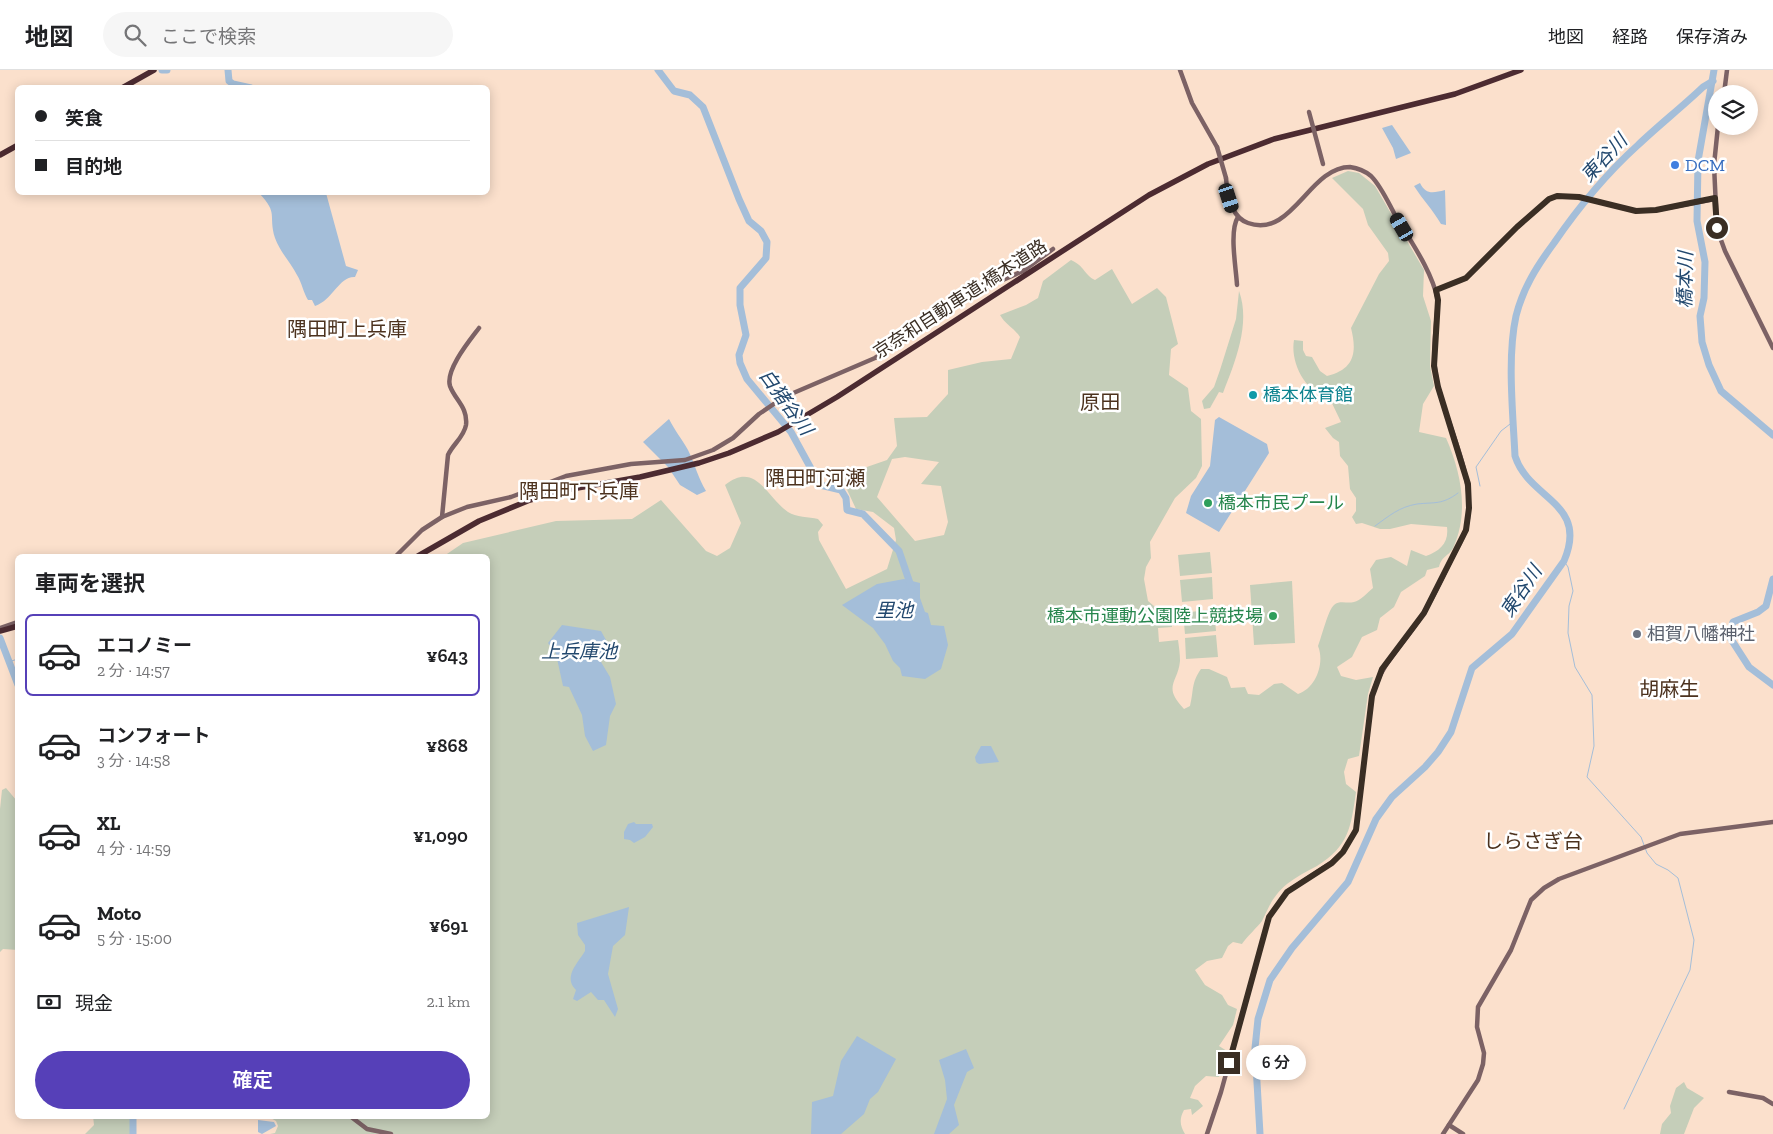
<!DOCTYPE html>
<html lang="ja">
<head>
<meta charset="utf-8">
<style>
	body { margin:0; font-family:"Zilla Slab","Noto Sans JP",serif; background:#f6f6f6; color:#202124; height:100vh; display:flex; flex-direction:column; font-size:19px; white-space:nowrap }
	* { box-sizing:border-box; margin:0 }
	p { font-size:16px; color:#757577 }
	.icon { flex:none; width:28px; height:28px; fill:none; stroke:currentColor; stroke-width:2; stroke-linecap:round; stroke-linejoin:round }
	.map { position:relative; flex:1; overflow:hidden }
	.panel { position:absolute; left:15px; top:484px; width:475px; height:565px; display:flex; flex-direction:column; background:#fff; border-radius:8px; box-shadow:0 2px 12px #0003 }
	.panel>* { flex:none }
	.top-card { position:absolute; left:15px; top:15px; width:475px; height:110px; border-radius:8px; box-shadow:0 2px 12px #0003; display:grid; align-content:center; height:110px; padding:0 20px; background:#fff }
	.controls { position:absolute; left:1708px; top:15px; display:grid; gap:10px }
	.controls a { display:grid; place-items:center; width:50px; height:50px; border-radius:50%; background:#fff; box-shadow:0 2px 12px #0003; font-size:25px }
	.end { position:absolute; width:22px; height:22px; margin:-11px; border:6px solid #3a2e24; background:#fff; box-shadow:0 0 0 2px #fff }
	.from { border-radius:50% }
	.bubble { position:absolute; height:35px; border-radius:18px; background:#fff; box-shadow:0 2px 12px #0003; font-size:16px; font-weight:600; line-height:35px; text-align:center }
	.car { position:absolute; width:15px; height:30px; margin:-15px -8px; border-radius:6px; box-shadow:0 0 4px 1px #0007; background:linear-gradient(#222 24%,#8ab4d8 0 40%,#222 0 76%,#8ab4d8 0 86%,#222 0) }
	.top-card b { display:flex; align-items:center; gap:18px; height:48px; font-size:19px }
	.top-card b+b { border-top:1px solid #e0e0e0 }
	.top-card i { width:12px; height:12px; background:#202124 }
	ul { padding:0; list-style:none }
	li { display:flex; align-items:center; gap:15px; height:82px; margin:0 10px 8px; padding:0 10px; border:2px solid transparent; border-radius:8px }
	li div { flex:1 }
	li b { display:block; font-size:19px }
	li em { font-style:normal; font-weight:600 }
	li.on { border-color:#5640b8 }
	li>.icon { width:45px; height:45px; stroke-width:1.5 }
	h2 { padding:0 20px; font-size:22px; line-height:60px }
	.pay { display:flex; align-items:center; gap:12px; height:55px; padding:0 20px; font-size:19px }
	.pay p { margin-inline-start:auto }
	.button { display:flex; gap:10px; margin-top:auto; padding:10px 20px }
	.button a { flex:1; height:58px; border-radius:30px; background:#5640b8; color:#fff; font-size:20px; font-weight:600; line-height:58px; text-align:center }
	header { display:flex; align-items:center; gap:30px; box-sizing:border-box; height:70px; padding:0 25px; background:#fff; border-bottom:1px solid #e0e0e0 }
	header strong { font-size:24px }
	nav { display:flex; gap:28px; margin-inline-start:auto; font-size:18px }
	.search { width:350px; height:45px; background:#f6f6f6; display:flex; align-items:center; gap:12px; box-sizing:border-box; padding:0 18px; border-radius:28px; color:#757577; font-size:19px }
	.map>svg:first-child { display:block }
</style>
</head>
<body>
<header>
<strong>地図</strong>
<div class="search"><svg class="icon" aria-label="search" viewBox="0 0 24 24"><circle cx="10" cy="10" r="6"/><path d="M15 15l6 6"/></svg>ここで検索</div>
<nav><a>地図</a><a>経路</a><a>保存済み</a></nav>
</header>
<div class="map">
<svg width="1773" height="1064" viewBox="0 0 1773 1064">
	<rect width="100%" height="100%" fill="#fbe0cc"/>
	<!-- green -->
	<g fill="#c5ceb9" fill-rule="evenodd">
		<path d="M1348,101L1359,103L1375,116L1424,200L1423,226L1431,251L1430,296L1434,316L1423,334L1419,362L1446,368C1461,402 1469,441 1454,476C1450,486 1442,485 1439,497L1427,500L1425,506L1401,522L1394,537L1380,548L1377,560L1362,567L1352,587L1337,597L1341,606L1356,610L1373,607L1368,624L1359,686L1348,689L1344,702L1346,714L1356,722C1351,757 1349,776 1317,796C1307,801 1296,807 1287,814C1272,827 1270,835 1262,851C1261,853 1245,869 1242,874L1233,872L1228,876L1222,888L1207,891L1195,900L1205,915L1222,925L1228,935L1237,939L1233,955L1219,976L1227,981L1219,1007L1206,1006L1195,1016L1190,1028L1198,1030L1203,1036L1192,1045L1191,1039L1184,1040C1179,1049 1180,1056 1185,1064H270L275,1063L278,1056L276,1051L267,1046H488V486H444L463,473L556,451L632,449L661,430L706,481L717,486L730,478L741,453L725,415C756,390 767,428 788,442C796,447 809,447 818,449L823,455L818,462L819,470L846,519L887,499L896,470L894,458L873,442L856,439L843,411L861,399L887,390L897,376L894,348L927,347L948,324V300L982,292L1011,289L1020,267C1014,258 1005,254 1000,245L1026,235L1038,228L1043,211L1071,190C1085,196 1084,205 1095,210L1112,199L1132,234L1157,218L1166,227L1178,274L1171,279L1169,305L1188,318L1191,341L1201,349L1202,396L1196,408L1175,428L1150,472L1151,488L1146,497L1144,509L1148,531L1172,551V557L1158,558L1159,572L1178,570C1179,577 1180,584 1180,591C1178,613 1162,616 1184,639L1190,636C1194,620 1191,613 1201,599H1209L1227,607L1231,618L1245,617L1248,624L1259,625L1274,614L1282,613L1298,624C1316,618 1325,593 1318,576C1322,566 1328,540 1334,535C1340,530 1347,534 1354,532C1360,531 1368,522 1373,518L1370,499L1376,490L1391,487L1407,496L1411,480L1426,486C1440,481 1449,473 1447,457L1411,454L1390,459H1380L1362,453L1356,454L1352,447L1356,441V428L1350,419L1348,396L1340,386L1339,372L1333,368L1325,358L1341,352L1329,327C1305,323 1290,292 1294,270L1303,271V280L1306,286L1312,287L1320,301L1327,306C1355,299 1357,282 1351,258L1379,204L1389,191L1388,183L1368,155L1363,139L1332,108ZM905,387L939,392L921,414L941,416L948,452L944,465L915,471L877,427L892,389Z"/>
		<path d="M1239,221C1251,254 1235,292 1223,323L1219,322L1210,338L1204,339L1202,331L1214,317L1220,300L1236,249Z"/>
		<path d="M1210,482L1212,503L1180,506L1178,485Z"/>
		<path d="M1212,507L1213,529L1182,532L1180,510Z"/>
		<path d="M1292,511L1295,573L1254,575L1250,515Z"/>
		<path d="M1214,539L1216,561L1185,564L1183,543Z"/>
		<path d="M1216,565L1218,587L1186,589L1185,568Z"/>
		<path d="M6,718L17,731L18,880L3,879L0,882V739L2,720Z"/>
		<path d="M1684,1012L1687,1018L1704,1028L1694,1038L1684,1064H1660L1662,1054L1671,1043L1670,1036L1676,1018Z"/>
		<path d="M93,1046H135L136,1064H85L94,1055Z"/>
	</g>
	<!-- water -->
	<g fill="#a4bed9">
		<path d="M1392,55L1411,83L1396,89L1393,78L1382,58Z"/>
		<path d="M1420,113C1426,125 1433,123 1445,120L1446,155L1441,154C1433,140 1423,130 1414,116Z"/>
		<path d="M259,123H326L346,196L358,200L355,207C339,206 333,230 315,236L312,230H308C303,222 302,213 297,205C291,193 280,182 275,168C268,145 279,144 259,123Z"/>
		<path d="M1219,347L1267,374L1269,383L1219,462L1186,443L1191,426L1210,396L1215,350Z"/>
		<path d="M669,349C675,361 682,369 688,380C695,394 698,408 706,421L697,425L680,415L668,397L643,372Z"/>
		<path d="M904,509L920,513V528L925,542L928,543L931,555L944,556L948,575L941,599L925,609L902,606L900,598L893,591L885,574L873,558L842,535L877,514Z"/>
		<path d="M562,555L601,561L606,570L601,592L610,607L616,634L610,646L606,675L593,681L585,666L582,645L569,617L563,616L556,584L548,573Z"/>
		<path d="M981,676H991L999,692L979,694L976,692L975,687Z"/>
		<path d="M634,752L636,754H652L653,757L645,767L634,773L630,770L624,769V762L628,754Z"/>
		<path d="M629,837L625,865L613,876L608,904L618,939L615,947L604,930H598L591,922L577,931L573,929L576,920C563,907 577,894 585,881V875L578,865L577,853Z"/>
		<path d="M857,966L896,989L878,1022L870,1029L864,1044L841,1064H811L812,1032L833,1026L841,991Z"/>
		<path d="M966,979L974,998L967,1002L954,1035L959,1055L949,1064H934L947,1029L945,1010L939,990Z"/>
		<path d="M258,1050L274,1052L276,1056L262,1064L258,1062Z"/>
	</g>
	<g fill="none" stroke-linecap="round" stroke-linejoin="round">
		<!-- stream -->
		<g stroke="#a4bed9" stroke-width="1">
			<path d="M1480,416L1476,397L1501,361L1514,351"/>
			<path d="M1375,456C1389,446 1399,437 1417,434C1435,432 1442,435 1458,423"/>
			<path d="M1564,491L1568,497L1573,521L1569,536L1568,563L1575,597L1592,625L1594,676L1587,707L1641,767L1647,783L1656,794L1668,800L1678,808L1694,870L1690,900L1624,1039"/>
			<path d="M8,592L18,589"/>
		</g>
		<!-- river -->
		<g stroke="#a4bed9" stroke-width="7">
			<path d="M162,0H167"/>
			<path d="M228,0L229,11L233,14L251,18"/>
			<path d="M658,0L674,21L690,25L703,37L739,129L749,151L761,161L767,172L766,188L740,218V235L746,265L739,285L740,293L747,309L791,362L820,415L841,420L846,428L847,440L863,444L899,481L912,519"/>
			<path d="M1714,0L1698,91L1697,151L1705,192L1704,228L1700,246L1702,272L1709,295L1721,321L1773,365"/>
			<path d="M1773,509L1766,536L1758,542L1733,552L1729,566L1749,597L1773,615"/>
			<path d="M0,568L18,615"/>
			<path d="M133,1046V1064"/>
			<path d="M1260,1064L1255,978L1258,949L1270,910L1292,878L1348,812L1376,749L1392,727L1425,697L1438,682L1451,662L1472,598L1512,564L1564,491C1589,432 1529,430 1515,386C1513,344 1507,287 1516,246C1523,218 1537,196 1554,173C1578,138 1606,104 1638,75C1659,55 1682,37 1703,17L1713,11"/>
		</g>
		<!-- secondary -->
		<g stroke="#7c6265" stroke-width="4.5">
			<path d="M1180,0L1192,33L1217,77"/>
			<path d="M1724,24L1727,0"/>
			<path d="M1718,56L1714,95L1717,159L1725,181L1773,278"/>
			<path d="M1237,215C1236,197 1229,161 1238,147"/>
			<path d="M1436,220L1466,208L1517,157L1549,129L1557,126L1579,127L1636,141L1656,140L1715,129"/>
			<path d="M442,447L448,385C453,374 464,367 466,355C468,337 455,330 450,316C445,300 470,270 479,258"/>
			<path d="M396,486L422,460L442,447L467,437L511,427L566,406L631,394L685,390L713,380L733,368L759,344L784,327L875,288L960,232L982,219L1023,201L1053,179"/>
			<path d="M0,558L18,552"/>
			<path d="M1729,1022L1763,1028L1773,1034"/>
			<path d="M350,1046L367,1059L391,1064"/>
			<path d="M1449,1055L1463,1064"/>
			<path d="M1207,1064L1221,1022L1269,847L1287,822L1331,793L1343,782L1356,760L1372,626C1380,597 1398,580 1415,556C1430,536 1440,512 1451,490C1456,480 1463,469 1466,459C1478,411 1449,362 1438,316C1431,288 1436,258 1438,230C1431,199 1411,172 1395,145C1388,132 1381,116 1371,106C1365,101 1357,98 1350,97C1309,97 1292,169 1248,153C1231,147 1227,124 1226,108"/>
			<path d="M1443,1064L1478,1010L1483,994L1484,983L1477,957L1478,937L1511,880L1531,830L1544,818L1559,809L1680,764L1773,752"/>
		</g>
		<!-- highway -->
		<g stroke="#4c2b31" stroke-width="5.5">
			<path d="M122,18L154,0"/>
			<path d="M0,85L18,75"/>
			<path d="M418,486L479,451L530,430L566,420L640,407L699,393L729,383L778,362L837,327L1149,125L1208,94L1274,69L1455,24L1521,0"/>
			<path d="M0,561L18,556"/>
		</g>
		<!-- secondary-bridge -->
		<g stroke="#7c6265" stroke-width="4.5">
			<path d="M1309,42L1323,94"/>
			<path d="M1217,77L1226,108"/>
		</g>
	</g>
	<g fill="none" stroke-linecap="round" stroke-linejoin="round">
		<!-- route -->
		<path stroke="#3a2e24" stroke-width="6" d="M1229,993L1269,847L1287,822L1332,793L1343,782L1356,760L1372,626L1382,599L1424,543L1466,460L1469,438L1468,414L1438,317L1434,296L1438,230L1436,220L1466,208L1517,157L1549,129L1557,126L1579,127L1636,141L1656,140L1715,128L1717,158"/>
	</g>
	<!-- markers -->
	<circle fill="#3f7fe0" stroke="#fff" stroke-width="2" cx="1675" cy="95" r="5"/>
	<circle fill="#0f9aa8" stroke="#fff" stroke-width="2" cx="1253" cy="325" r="5"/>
	<g fill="#2e9e5b" stroke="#fff" stroke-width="2">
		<circle cx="1208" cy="433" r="5"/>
		<circle cx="1273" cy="546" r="5"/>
	</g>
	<circle fill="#6b7280" stroke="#fff" stroke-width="2" cx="1637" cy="564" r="5"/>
	<g text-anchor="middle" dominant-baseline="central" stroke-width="5" stroke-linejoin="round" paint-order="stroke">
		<!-- shop labels -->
		<g font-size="18" fill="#366cbe" stroke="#fff" text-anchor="start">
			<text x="1685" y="95">DCM</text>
		</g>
		<!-- street labels -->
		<g font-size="18" fill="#3a2e24" stroke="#fff">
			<text transform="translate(960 229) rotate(-33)">京奈和自動車道;橋本道路</text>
		</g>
		<!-- culture labels -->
		<g font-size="18" fill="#0d838f" stroke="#fff" text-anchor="start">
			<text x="1263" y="325">橋本体育館</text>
		</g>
		<!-- leisure labels -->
		<g font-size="18" fill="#27864d" stroke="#fff" text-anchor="start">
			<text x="1218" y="433">橋本市民プール</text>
			<text x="1263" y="546" text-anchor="end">橋本市運動公園陸上競技場</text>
		</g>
		<!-- worship labels -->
		<g font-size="18" fill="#5b616d" stroke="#fff" text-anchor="start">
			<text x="1647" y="564">相賀八幡神社</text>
		</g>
		<!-- water labels -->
		<g font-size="19" font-style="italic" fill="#22486e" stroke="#fff">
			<text transform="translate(1604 88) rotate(-47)">東谷川</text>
			<text transform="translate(1685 210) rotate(-89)">橋本川</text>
			<text transform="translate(786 332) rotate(54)">白猪谷川</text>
			<text transform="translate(1521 521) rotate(-56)">東谷川</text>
			<text x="894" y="540">里池</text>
			<text x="579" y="581">上兵庫池</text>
		</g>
		<!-- quarter labels -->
		<g font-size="20" fill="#4c321e" stroke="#fff">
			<text x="347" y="259">隅田町上兵庫</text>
			<text x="1100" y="332">原田</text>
			<text x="815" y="408">隅田町河瀬</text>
			<text x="579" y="421">隅田町下兵庫</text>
			<text x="1669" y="619">胡麻生</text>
			<text x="1533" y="771">しらさぎ台</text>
		</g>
	</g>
</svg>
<div class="controls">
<a><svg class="icon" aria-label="layers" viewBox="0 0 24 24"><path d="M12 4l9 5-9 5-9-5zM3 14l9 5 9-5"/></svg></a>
</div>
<i class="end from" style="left:1717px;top:158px"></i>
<i class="end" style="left:1229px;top:993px"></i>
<div class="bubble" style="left:1246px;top:975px;width:60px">6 分</div>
<i class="car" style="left:1229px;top:128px;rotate:162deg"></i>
<i class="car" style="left:1402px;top:157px;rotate:330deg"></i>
<div class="top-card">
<b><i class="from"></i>笑食</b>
<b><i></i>目的地</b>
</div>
<section class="panel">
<h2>車両を選択</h2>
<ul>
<li class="on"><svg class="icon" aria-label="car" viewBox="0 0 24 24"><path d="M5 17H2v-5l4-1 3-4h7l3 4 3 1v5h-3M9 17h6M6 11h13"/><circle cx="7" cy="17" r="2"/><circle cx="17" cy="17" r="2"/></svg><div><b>エコノミー</b><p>2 分 · 14:57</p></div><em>¥643</em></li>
<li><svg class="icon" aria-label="car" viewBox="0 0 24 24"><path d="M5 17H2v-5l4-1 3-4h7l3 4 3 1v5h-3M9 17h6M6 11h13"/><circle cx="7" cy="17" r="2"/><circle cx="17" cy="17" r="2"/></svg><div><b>コンフォート</b><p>3 分 · 14:58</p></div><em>¥868</em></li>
<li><svg class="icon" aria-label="car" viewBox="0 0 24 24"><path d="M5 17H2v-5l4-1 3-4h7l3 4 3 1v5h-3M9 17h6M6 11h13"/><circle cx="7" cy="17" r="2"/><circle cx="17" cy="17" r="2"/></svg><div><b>XL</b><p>4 分 · 14:59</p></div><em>¥1,090</em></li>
<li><svg class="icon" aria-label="car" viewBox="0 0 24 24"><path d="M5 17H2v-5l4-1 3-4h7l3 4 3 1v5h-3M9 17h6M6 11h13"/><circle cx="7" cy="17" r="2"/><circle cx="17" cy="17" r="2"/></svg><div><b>Moto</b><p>5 分 · 15:00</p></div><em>¥691</em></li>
</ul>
<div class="pay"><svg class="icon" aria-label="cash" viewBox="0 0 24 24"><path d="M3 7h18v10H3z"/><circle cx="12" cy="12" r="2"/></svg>現金<p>2.1 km</p></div>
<div class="button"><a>確定</a></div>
</section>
</div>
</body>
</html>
